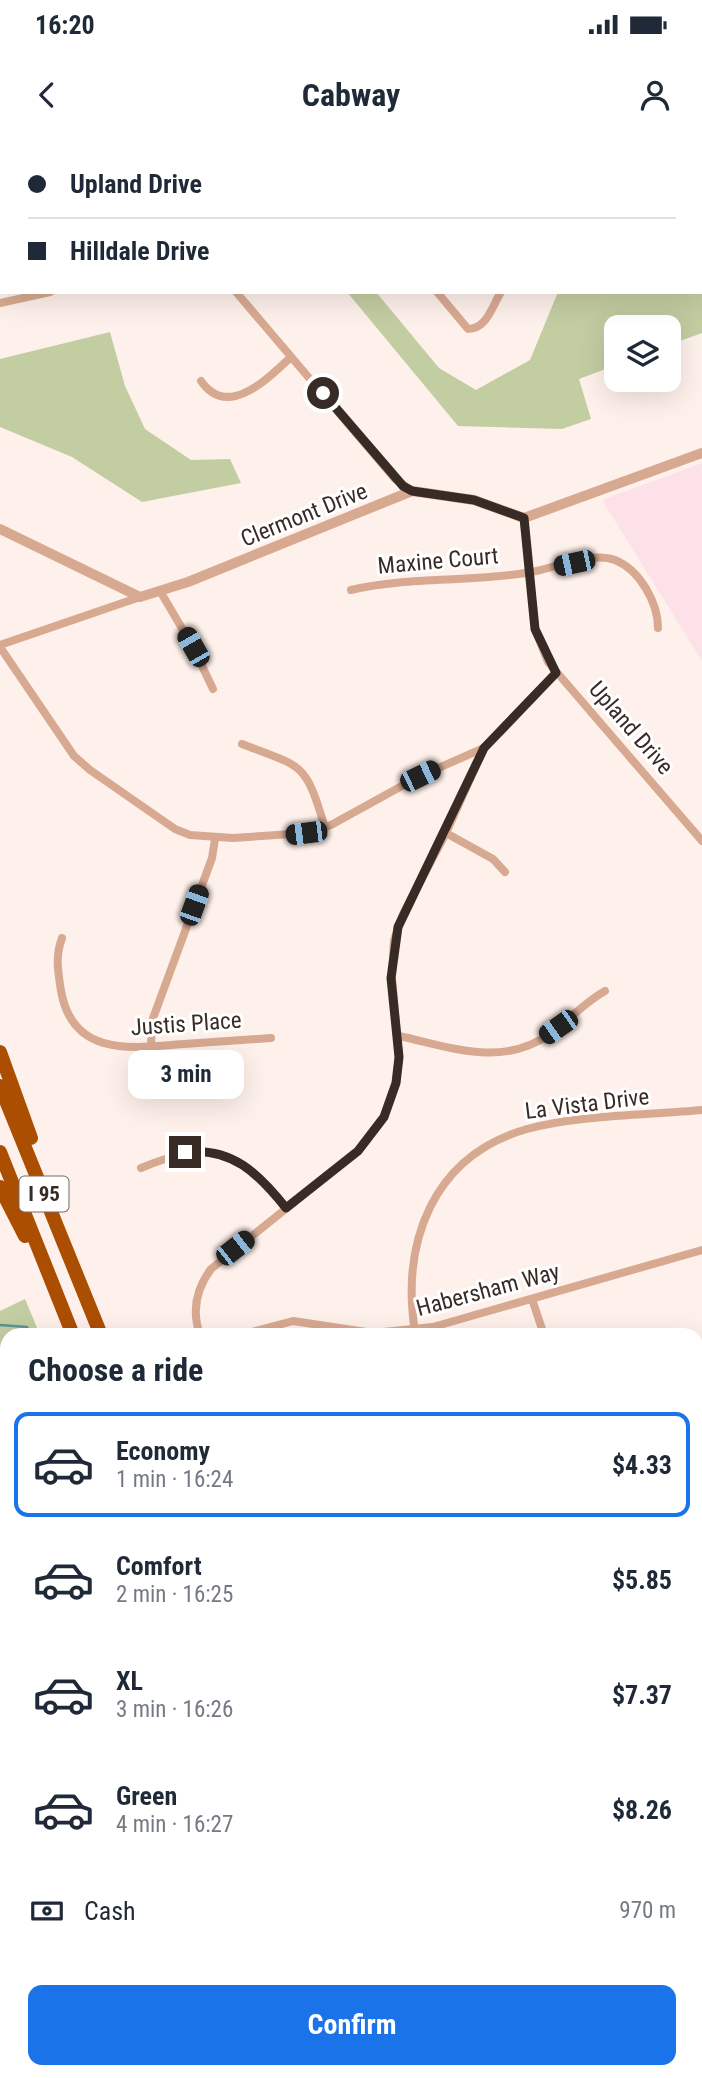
<!DOCTYPE html>
<html lang="en">
<head>
<meta charset="utf-8">
<style>
	body { margin:0; font-family:"Roboto Condensed",sans-serif; background:#f6f6f7; color:#1f2937; height:100vh; display:flex; flex-direction:column; font-size:26px; white-space:nowrap }
	* { box-sizing:border-box; margin:0 }
	p { font-size:23px; color:#747a83 }
	.icon { flex:none; width:38px; height:38px; fill:none; stroke:currentColor; stroke-width:2; stroke-linecap:round; stroke-linejoin:round }
	.map { position:relative; flex:1; overflow:hidden }
	.details { position:absolute; left:0px; top:1188px; width:704px; height:751px; display:flex; flex-direction:column; background:#fff; border-radius:21px 21px 0 0; box-shadow:0 7px 28px #0002 }
	.details>* { flex:none }
	.hud { position:absolute; left:0px; top:0px; width:704px; height:154px; box-shadow:0 7px 28px #0002; display:grid; align-content:center; height:154px; padding:0 28px; background:#fff }
	.tools { position:absolute; left:604px; top:175px; display:grid; gap:14px }
	.tools a { display:grid; place-items:center; width:77px; height:77px; border-radius:14px; background:#fff; box-shadow:0 7px 28px #0002; font-size:35px }
	.end { position:absolute; width:32px; height:32px; margin:-16px; border:9px solid #382b26; background:#fff; box-shadow:0 0 0 4px #fff }
	.from { border-radius:50% }
	.bubble { position:absolute; height:49px; border-radius:14px; background:#fff; box-shadow:0 7px 28px #0002; font-size:23px; font-weight:700; line-height:49px; text-align:center }
	.car { position:absolute; width:21px; height:42px; margin:-21px -10px; border-radius:9px; box-shadow:0 0 5px 2px #0007; background:linear-gradient(#222 24%,#8ab4d8 0 40%,#222 0 76%,#8ab4d8 0 86%,#222 0) }
	.hud b { display:flex; align-items:center; gap:24px; height:66px; font-size:26px }
	.hud b+b { border-top:2px solid #e0e1e3 }
	.hud i { width:18px; height:18px; background:#1f2937 }
	ul { padding:0; list-style:none }
	li { display:flex; align-items:center; gap:21px; height:105px; margin:0 14px 10px; padding:0 14px; border:4px solid transparent; border-radius:14px }
	li div { flex:1 }
	li b { display:block; font-size:26px }
	li em { font-style:normal; font-weight:700 }
	li.current { border-color:#1a73e8 }
	li>.icon { width:63px; height:63px; stroke-width:1.5 }
	h2 { padding:0 28px; font-size:32px; line-height:84px }
	.pay { display:flex; align-items:center; gap:18px; height:77px; padding:0 28px; font-size:26px }
	.pay p { margin-inline-start:auto }
	.button { display:flex; gap:14px; margin-top:auto; padding:14px 28px }
	.button a { flex:1; height:80px; border-radius:14px; background:#1a73e8; color:#fff; font-size:28px; font-weight:700; line-height:80px; text-align:center }
	.status { display:flex; justify-content:space-between; align-items:center; height:49px; padding:0 35px; background:#fff; direction:ltr }
	.status svg { height:19px; fill:currentColor }
	header { display:flex; justify-content:space-between; align-items:center; height:91px; padding:0 28px; background:#fff; font-size:32px; font-weight:700 }
	.map>svg:first-child { display:block }
</style>
</head>
<body>
<div class="status"><b>16:20</b><svg viewBox="0 0 49 12"><path d="M0 12V9h3v3zM5 12V6h3v6zM10 12V3h3v9zM15 12V0h3v12zM26 1h20v11H26zM47 4h2v5h-2z"/></svg></div>
<header><svg class="icon" aria-label="back" viewBox="0 0 24 24"><path d="M15 5l-7 7 7 7"/></svg>Cabway<svg class="icon" aria-label="person" viewBox="0 0 24 24"><circle cx="12" cy="8" r="4"/><path d="M4 21q1-7 8-7t8 7"/></svg></header>
<div class="map">
<svg width="702" height="1938" viewBox="0 0 702 1938">
	<rect width="100%" height="100%" fill="#fef0ea"/>
	<!-- education -->
	<path fill="#fce2e8" d="M702,323V521L602,360Z"/>
	<!-- green -->
	<g fill="#c3cda2">
		<path d="M702,95V193L669,205L668,187H616V225L579,239L591,279L562,289L458,286L347,152H376L439,228L476,250L530,220L558,152H702Z"/>
		<path d="M110,192L125,246L145,289L191,320L230,319L241,343L142,362L72,317L0,287V219Z"/>
		<path d="M25,1159L40,1195H7V1235L0,1212V1171Z"/>
		<path d="M696,1444L702,1462V1609L696,1606Z"/>
		<path d="M193,1932H338L340,1938H194Z"/>
		<path d="M416,1932H540L542,1938H419Z"/>
	</g>
	<g fill="none" stroke-linecap="round" stroke-linejoin="round">
		<!-- stream -->
		<g stroke="#5a9392" stroke-width="2.5">
			<path d="M586,0V2"/>
			<path d="M682,0V2"/>
			<path d="M0,1185L27,1187L30,1195"/>
			<path d="M696,1572L702,1577"/>
		</g>
		<!-- minor -->
		<g stroke="#d8a991" stroke-width="8">
			<path d="M197,0L198,2"/>
			<path d="M307,0L309,2"/>
			<path d="M468,0L470,2"/>
			<path d="M236,152L395,339L412,351"/>
			<path d="M437,152L468,189C487,189 492,166 501,152"/>
			<path d="M0,163L50,152"/>
			<path d="M201,241C228,280 268,238 291,217"/>
			<path d="M524,378L535,489L548,522L702,701"/>
			<path d="M351,450C410,436 472,443 531,432C556,428 591,411 615,420C640,430 658,463 658,488"/>
			<path d="M160,451L193,507L213,549"/>
			<path d="M0,505L140,457"/>
			<path d="M0,507L74,616L90,630L175,689L190,695L233,698L306,693L331,685L420,636L484,608L556,533"/>
			<path d="M242,604C304,628 305,621 325,688"/>
			<path d="M446,693L493,719L505,732"/>
			<path d="M62,798C55,817 58,831 61,851C73,918 133,908 184,904C213,902 242,900 271,898"/>
			<path d="M399,896C451,907 501,928 550,894C569,880 585,862 605,851"/>
			<path d="M151,906L152,881L212,718L215,699"/>
			<path d="M141,1028C210,999 240,1010 286,1068"/>
			<path d="M532,1159L544,1195"/>
			<path d="M415,1192C401,1103 432,1016 527,989C578,975 648,975 702,970"/>
			<path d="M200,1195C192,1172 196,1149 211,1129L358,1011L384,977L396,943L399,917L392,838L394,800L403,774L446,693L484,608"/>
			<path d="M241,1195L293,1181L373,1193L433,1187L702,1110"/>
			<path d="M696,1269L702,1264"/>
			<path d="M696,1374L702,1375"/>
			<path d="M696,1675L702,1678"/>
			<path d="M696,1804L702,1803"/>
			<path d="M603,1932L604,1938"/>
		</g>
		<!-- tertiary -->
		<path stroke="#d8a991" stroke-width="10" d="M0,389L140,457L188,442L412,351L474,360L524,378L702,313"/>
		<!-- motorway -->
		<g stroke="#ac4e01" stroke-width="14">
			<path d="M0,912L31,998"/>
			<path d="M0,946L101,1195"/>
			<path d="M0,1012L73,1195"/>
			<path d="M0,1047L25,1096"/>
			<path d="M362,1932L365,1938"/>
			<path d="M395,1932L398,1938"/>
		</g>
		<!-- rail -->
		<g stroke="#5e514c" stroke-width="2.5" stroke-dasharray="9 9" stroke-linecap="butt">
			<path d="M0,1248L7,1277"/>
			<path d="M0,1276L7,1305"/>
			<path d="M0,1300L7,1321"/>
			<path d="M144,1932L145,1938"/>
			<path d="M157,1932L158,1938"/>
			<path d="M170,1932L171,1938"/>
			<path d="M181,1932L182,1938"/>
		</g>
	</g>
	<g fill="none" stroke-linecap="round" stroke-linejoin="round">
		<!-- route -->
		<path stroke="#382b26" stroke-width="9" d="M185,1012C232,1007 258,1033 286,1068L358,1011L384,977L396,943L399,917L391,838L398,787L484,608L556,533L535,489L524,378L474,360L412,351L403,346L323,253"/>
	</g>
	<g text-anchor="middle" dominant-baseline="central" stroke-width="6" stroke-linejoin="round" paint-order="stroke">
		<!-- shield labels -->
		<rect fill="#fff" stroke="#746b67" stroke-width="2" x="19.5" y="1036.5" width="49" height="35" rx="5"/>
		<g font-size="21" font-weight="bold" fill="#382b26">
			<text x="44" y="1054">I 95</text>
		</g>
		<!-- street labels -->
		<g font-size="23" fill="#382b26" stroke="#fff">
			<text transform="translate(304 375) rotate(-22)">Clermont Drive</text>
			<text transform="translate(438 421) rotate(-5)">Maxine Court</text>
			<text transform="translate(631 588) rotate(49)">Upland Drive</text>
			<text transform="translate(186 884) rotate(-4)">Justis Place</text>
			<text transform="translate(587 964) rotate(-7)">La Vista Drive</text>
			<text transform="translate(488 1150) rotate(-15)">Habersham Way</text>
		</g>
	</g>
</svg>
<div class="tools">
<a><svg class="icon" aria-label="layers" viewBox="0 0 24 24"><path d="M12 4l9 5-9 5-9-5zM3 14l9 5 9-5"/></svg></a>
</div>
<i class="end from" style="left:323px;top:253px"></i>
<i class="end" style="left:185px;top:1012px"></i>
<div class="bubble" style="left:128px;top:910px;width:116px">3 min</div>
<i class="car" style="left:574px;top:423px;rotate:258deg"></i>
<i class="car" style="left:193px;top:507px;rotate:330deg"></i>
<i class="car" style="left:420px;top:636px;rotate:64deg"></i>
<i class="car" style="left:306px;top:693px;rotate:263deg"></i>
<i class="car" style="left:194px;top:765px;rotate:20deg"></i>
<i class="car" style="left:558px;top:887px;rotate:235deg"></i>
<i class="car" style="left:235px;top:1108px;rotate:52deg"></i>
<div class="hud">
<b><i class="from"></i>Upland Drive</b>
<b><i></i>Hilldale Drive</b>
</div>
<section class="details">
<h2>Choose a ride</h2>
<ul>
<li class="current"><svg class="icon" aria-label="car" viewBox="0 0 24 24"><path d="M5 17H2v-5l4-1 3-4h7l3 4 3 1v5h-3M9 17h6M6 11h13"/><circle cx="7" cy="17" r="2"/><circle cx="17" cy="17" r="2"/></svg><div><b>Economy</b><p>1 min · 16:24</p></div><em>$4.33</em></li>
<li><svg class="icon" aria-label="car" viewBox="0 0 24 24"><path d="M5 17H2v-5l4-1 3-4h7l3 4 3 1v5h-3M9 17h6M6 11h13"/><circle cx="7" cy="17" r="2"/><circle cx="17" cy="17" r="2"/></svg><div><b>Comfort</b><p>2 min · 16:25</p></div><em>$5.85</em></li>
<li><svg class="icon" aria-label="car" viewBox="0 0 24 24"><path d="M5 17H2v-5l4-1 3-4h7l3 4 3 1v5h-3M9 17h6M6 11h13"/><circle cx="7" cy="17" r="2"/><circle cx="17" cy="17" r="2"/></svg><div><b>XL</b><p>3 min · 16:26</p></div><em>$7.37</em></li>
<li><svg class="icon" aria-label="car" viewBox="0 0 24 24"><path d="M5 17H2v-5l4-1 3-4h7l3 4 3 1v5h-3M9 17h6M6 11h13"/><circle cx="7" cy="17" r="2"/><circle cx="17" cy="17" r="2"/></svg><div><b>Green</b><p>4 min · 16:27</p></div><em>$8.26</em></li>
</ul>
<div class="pay"><svg class="icon" aria-label="cash" viewBox="0 0 24 24"><path d="M3 7h18v10H3z"/><circle cx="12" cy="12" r="2"/></svg>Cash<p>970 m</p></div>
<div class="button"><a>Confirm</a></div>
</section>
</div>
</body>
</html>
